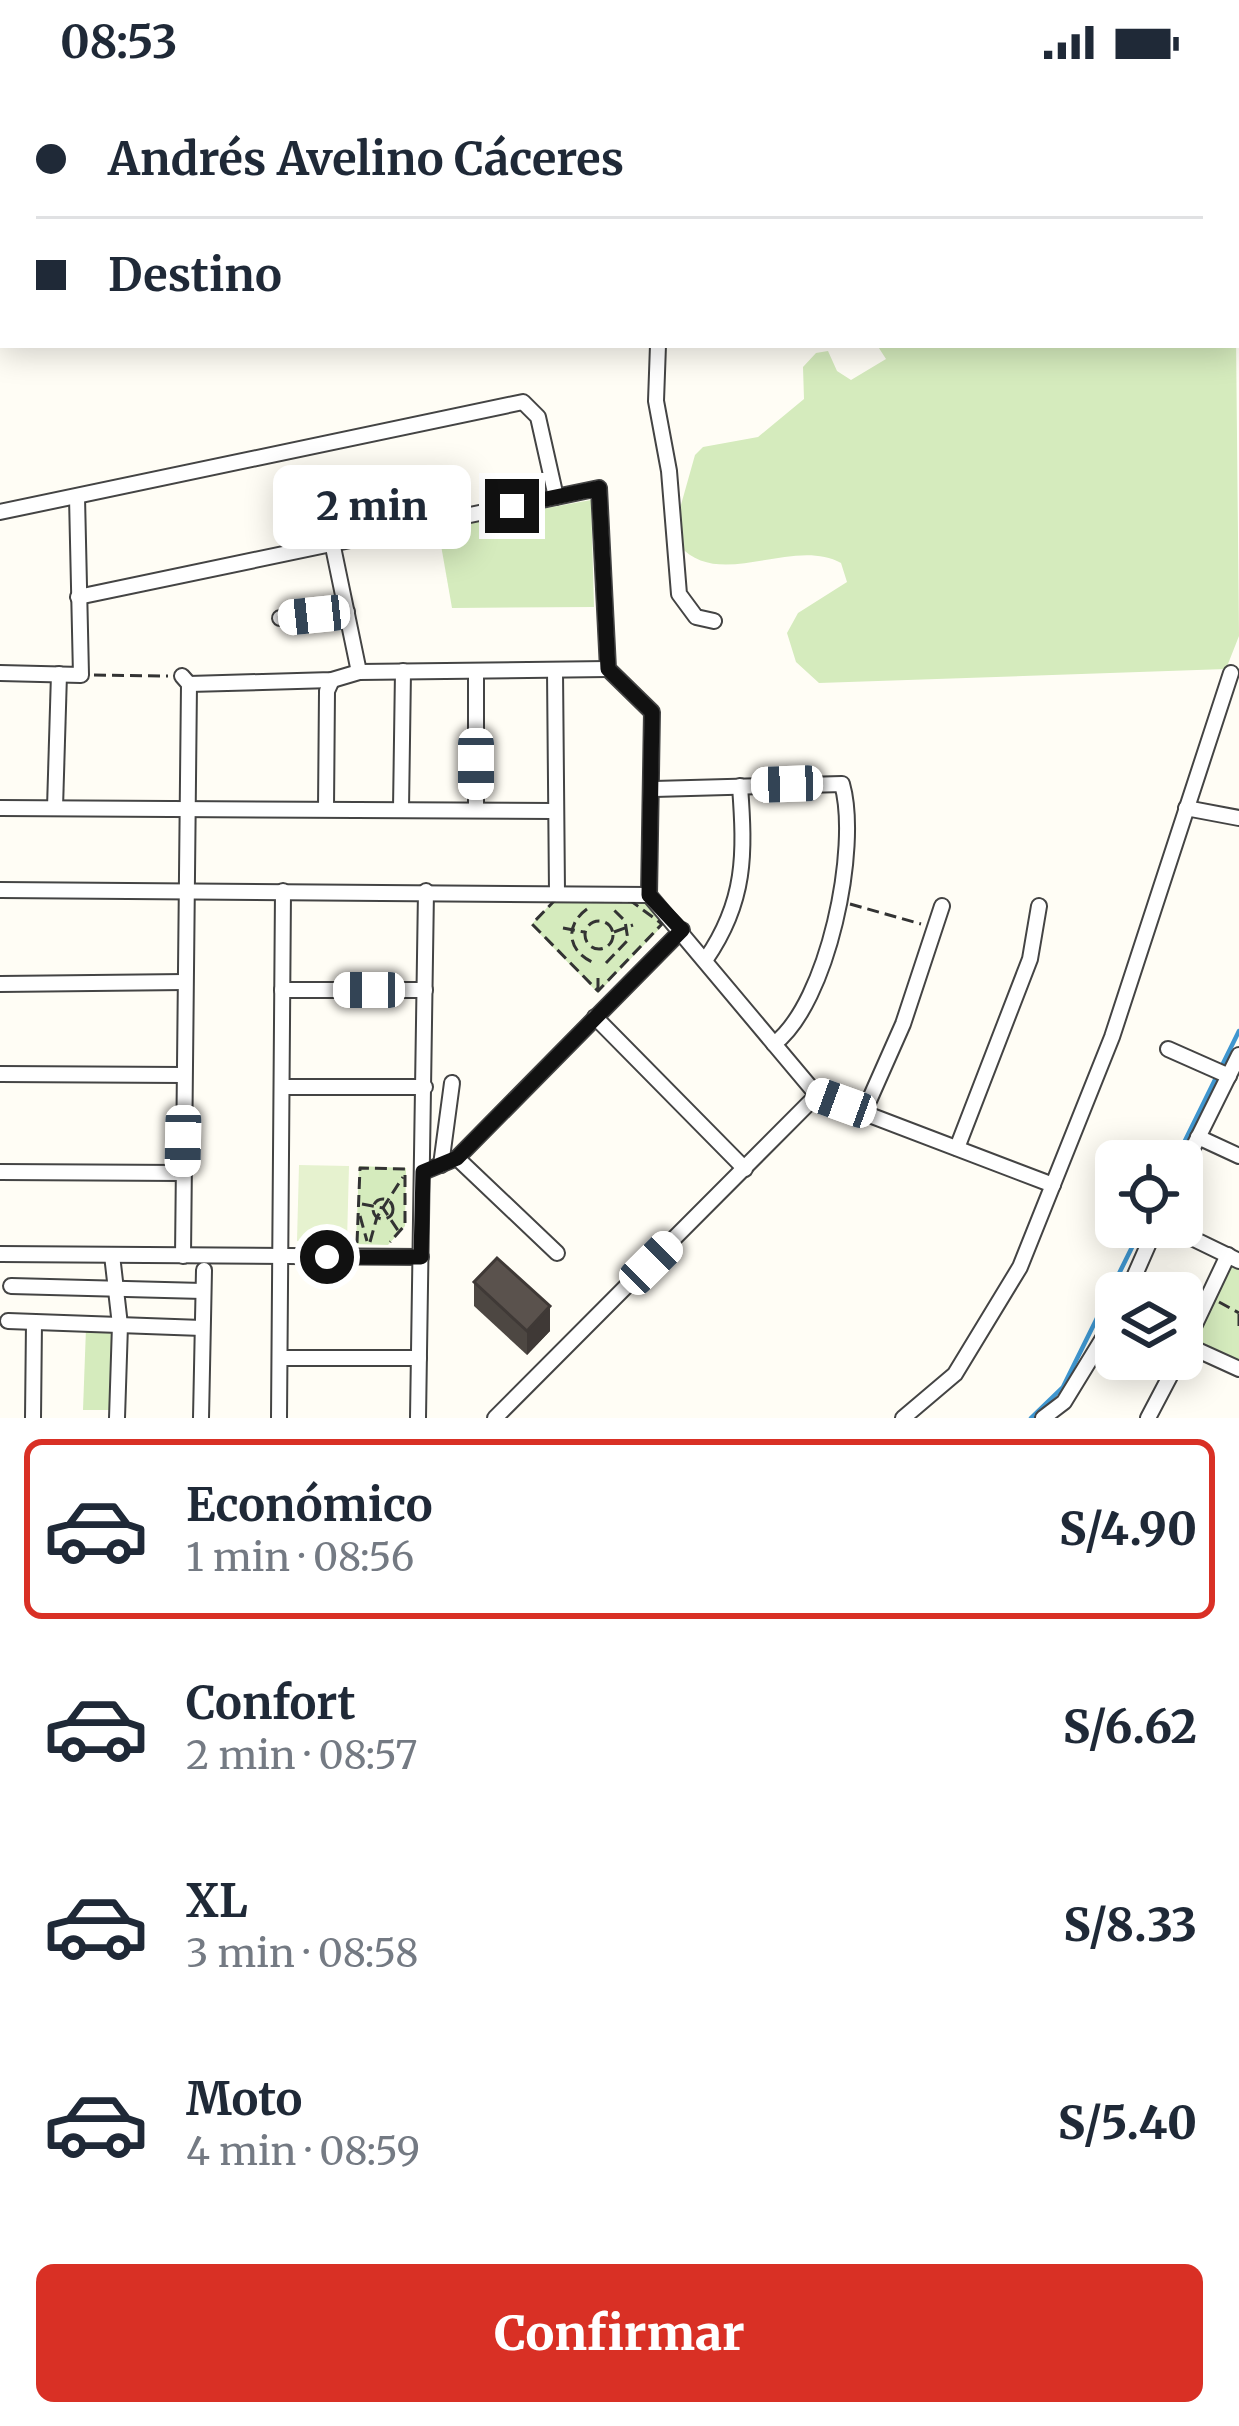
<!DOCTYPE html>
<html lang="es">
<head>
<meta charset="utf-8">
<style>
	body { margin:0; font-family:Merriweather,serif; background:#f2f2f3; color:#1f2937; height:100vh; display:flex; flex-direction:column; font-size:45px; white-space:nowrap }
	* { box-sizing:border-box; margin:0 }
	p { font-size:39px; color:#747a83 }
	.icon { flex:none; width:66px; height:66px; fill:none; stroke:currentColor; stroke-width:2; stroke-linecap:round; stroke-linejoin:round }
	.map { position:relative; height:1334px; overflow:hidden }
	.side { display:flex; flex-direction:column; background:#fff; flex:1 }
	.side>* { flex:none }
	.banner { position:absolute; left:0px; top:0px; width:1239px; height:264px; box-shadow:0 6px 30px #0003; display:grid; align-content:center; height:264px; padding:0 36px; background:#fff }
	.controls { position:absolute; left:1095px; top:1056px; display:grid; gap:24px }
	.controls a { display:grid; place-items:center; width:108px; height:108px; border-radius:18px; background:#fff; box-shadow:0 6px 30px #0003; font-size:60px }
	.end { position:absolute; width:54px; height:54px; margin:-27px; border:15px solid #111; background:#fff; box-shadow:0 0 0 6px #fff }
	.from { border-radius:50% }
	.bubble { position:absolute; height:84px; border-radius:18px; background:#fff; box-shadow:0 6px 30px #0003; font-size:39px; font-weight:800; line-height:84px; text-align:center }
	.car { position:absolute; width:36px; height:72px; margin:-36px -18px; border-radius:15px; box-shadow:0 0 9px 3px #0007; background:linear-gradient(#fff 24%,#345 0 40%,#fff 0 76%,#345 0 86%,#fff 0) }
	.banner b { display:flex; align-items:center; gap:42px; height:114px; font-size:45px }
	.banner b+b { border-top:3px solid #e0e1e3 }
	.banner i { width:30px; height:30px; background:#1f2937 }
	ul { padding:21px 0 0; list-style:none }
	li { display:flex; align-items:center; gap:36px; height:180px; margin:0 24px 18px; padding:0 12px; border:6px solid transparent; border-radius:18px }
	li div { flex:1 }
	li b { display:block; font-size:45px }
	li em { font-style:normal; font-weight:800 }
	li.current { border-color:#d93025 }
	li>.icon { width:108px; height:108px; stroke-width:1.5 }
	.button { display:flex; gap:24px; margin-top:auto; padding:24px 36px }
	.button a { flex:1; height:138px; border-radius:18px; background:#d93025; color:#fff; font-size:48px; font-weight:800; line-height:138px; text-align:center }
	.status { display:flex; justify-content:space-between; align-items:center; height:84px; padding:0 60px; background:#fff; direction:ltr }
	.status svg { height:33px; fill:currentColor }
	.map>svg:first-child { display:block }
</style>
</head>
<body>
<div class="status"><b>08:53</b><svg viewBox="0 0 49 12"><path d="M0 12V9h3v3zM5 12V6h3v6zM10 12V3h3v9zM15 12V0h3v12zM26 1h20v11H26zM47 4h2v5h-2z"/></svg></div>
<div class="map">
<svg width="1239" height="1334" viewBox="0 0 1239 1334">
	<rect width="100%" height="100%" fill="#fffdf5"/>
	<!-- green -->
	<g fill="#d5ebbd">
		<path d="M1236,250L1239,552L1226,585L819,599L796,578L787,549L798,529L847,498L841,479C792,452 719,508 679,461L677,435L695,371L703,363L758,353L804,315L803,283L816,269L828,267L837,287L851,296L886,275L877,261H1236Z"/>
		<path d="M591,416L594,523L452,524L438,444Z"/>
		<path d="M556,814L643,818L665,839L598,909L531,841Z"/>
		<path d="M359,1082L406,1084L405,1142L388,1161L356,1160Z"/>
		<path d="M1233,1178L1239,1180V1276L1194,1255Z"/>
		<path d="M86,1244L113,1245L110,1326H83Z"/>
	</g>
	<!-- pitch -->
	<path fill="#e6f2cf" d="M299,1081L349,1082L347,1157H297Z"/>
	<g fill="none" stroke-linecap="round" stroke-linejoin="round">
		<!-- stream -->
		<g stroke="#3f96cf" stroke-width="4.5">
			<path d="M1236,31L1239,29"/>
			<path d="M1236,226L1239,228"/>
			<path d="M1175,1077L1239,947"/>
			<path d="M1031,1334L1063,1303L1142,1143"/>
		</g>
		<defs>
			<g id="minor">
				<path d="M146,0L147,3"/>
				<path d="M631,0L632,3"/>
				<path d="M1236,128H1239"/>
				<path d="M1236,206L1239,207"/>
				<path d="M658,261L656,317L669,387L679,510L696,533L714,537"/>
				<path d="M0,428L523,318L538,333L556,413"/>
				<path d="M332,458L359,588"/>
				<path d="M78,513L599,404L608,585L652,628L649,811"/>
				<path d="M280,534L347,528"/>
				<path d="M555,587L557,808"/>
				<path d="M0,589L81,591L77,413"/>
				<path d="M182,592L189,600L183,1172"/>
				<path d="M189,600L332,596L359,588L608,585"/>
				<path d="M654,705L842,700C860,763 828,919 774,960"/>
				<path d="M0,724L554,727"/>
				<path d="M55,724L59,590"/>
				<path d="M326,724L327,607L332,596"/>
				<path d="M1186,724L1239,734"/>
				<path d="M401,725L403,587"/>
				<path d="M476,726V587"/>
				<path d="M0,806L649,811L817,1011L1053,1101"/>
				<path d="M706,875C746,817 745,770 740,702"/>
				<path d="M0,900L185,898"/>
				<path d="M282,906H425"/>
				<path d="M595,933L745,1085"/>
				<path d="M1168,965L1229,992"/>
				<path d="M0,990L184,991"/>
				<path d="M282,1003H425"/>
				<path d="M864,1028L903,940L942,822"/>
				<path d="M1198,1053L1239,1072"/>
				<path d="M957,1064L1030,875L1039,822"/>
				<path d="M457,1074L557,1169"/>
				<path d="M441,1081L452,999"/>
				<path d="M1182,1086L1239,971"/>
				<path d="M0,1088L183,1089"/>
				<path d="M423,1088L457,1074L682,846"/>
				<path d="M1169,1143L1239,1177"/>
				<path d="M0,1170L421,1173"/>
				<path d="M112,1171L120,1241L117,1334"/>
				<path d="M11,1202L203,1207"/>
				<path d="M1127,1209L1156,1143"/>
				<path d="M8,1237L202,1244"/>
				<path d="M1182,1259L1239,1285"/>
				<path d="M1182,1268L1228,1171"/>
				<path d="M280,1274H419"/>
				<path d="M33,1334L34,1238"/>
				<path d="M201,1334L204,1186"/>
				<path d="M279,1334L283,807"/>
				<path d="M418,1334L426,807"/>
				<path d="M495,1334L817,1011"/>
				<path d="M903,1334L955,1290L1020,1183L1112,953L1231,589"/>
				<path d="M1043,1334L1064,1318L1116,1233"/>
				<path d="M1148,1334L1179,1275"/>
			</g>
		</defs>
		<!-- minor casing -->
		<use href="#minor" stroke="#444" stroke-width="18"/>
		<!-- path -->
		<g stroke="#333" stroke-width="3" stroke-dasharray="12 6" stroke-linecap="butt">
			<path d="M94,591L168,592"/>
			<path d="M556,815L631,817L662,840L598,907L532,840Z"/>
			<path d="M850,820L921,840"/>
			<path d="M587,825C565,841 567,866 592,878"/>
			<circle cx="599" cy="851" r="14"/>
			<path d="M563,844L584,848"/>
			<path d="M614,848L633,841"/>
			<path d="M606,879L628,856L625,837L613,825"/>
			<path d="M598,894V905"/>
			<circle cx="383" cy="1125" r="10"/>
			<path d="M362,1120L383,1124L399,1148"/>
			<path d="M360,1132L367,1157"/>
			<path d="M370,1158L377,1133L403,1093"/>
			<path d="M357,1159L360,1084L405,1085V1141L390,1158"/>
			<path d="M1219,1218L1239,1229"/>
			<path d="M1239,1230V1244"/>
		</g>
		<!-- minor -->
		<use href="#minor" stroke="#fff" stroke-width="14"/>
	</g>
	<!-- wall -->
	<path fill="#4d4742" d="M474,1198L550,1247L527,1271L474,1222Z"/>
	<!-- shaded-wall -->
	<path fill="#3f3936" d="M550,1222V1247L527,1271V1247Z"/>
	<!-- building -->
	<path fill="#5a524d" stroke="#3f3936" stroke-width="3" d="M497,1174L550,1222L527,1247L474,1198Z"/>
	<g fill="none" stroke-linecap="round" stroke-linejoin="round">
		<!-- route -->
		<path stroke="#111" stroke-width="15" d="M327,1173H421L423,1088L457,1074L682,846L649,811L652,628L608,585L599,404L512,422"/>
	</g>
</svg>
<div class="controls">
<a><svg class="icon" aria-label="locate" viewBox="0 0 24 24"><circle cx="12" cy="12" r="6"/><path d="M12 2v4M12 18v4M2 12h4M18 12h4"/></svg></a>
<a><svg class="icon" aria-label="layers" viewBox="0 0 24 24"><path d="M12 4l9 5-9 5-9-5zM3 14l9 5 9-5"/></svg></a>
</div>
<i class="end from" style="left:327px;top:1173px"></i>
<i class="end" style="left:512px;top:422px"></i>
<div class="bubble" style="left:273px;top:381px;width:198px">2 min</div>
<i class="car" style="left:314px;top:531px;rotate:264deg"></i>
<i class="car" style="left:476px;top:680px;rotate:180deg"></i>
<i class="car" style="left:787px;top:700px;rotate:268deg"></i>
<i class="car" style="left:369px;top:906px;rotate:270deg"></i>
<i class="car" style="left:841px;top:1019px;rotate:290deg"></i>
<i class="car" style="left:183px;top:1057px;rotate:181deg"></i>
<i class="car" style="left:651px;top:1179px;rotate:45deg"></i>
<div class="banner">
<b><i class="from"></i>Andrés Avelino Cáceres</b>
<b><i></i>Destino</b>
</div>
</div>
<section class="side">
<ul>
<li class="current"><svg class="icon" aria-label="car" viewBox="0 0 24 24"><path d="M5 17H2v-5l4-1 3-4h7l3 4 3 1v5h-3M9 17h6M6 11h13"/><circle cx="7" cy="17" r="2"/><circle cx="17" cy="17" r="2"/></svg><div><b>Económico</b><p>1 min · 08:56</p></div><em>S/4.90</em></li>
<li><svg class="icon" aria-label="car" viewBox="0 0 24 24"><path d="M5 17H2v-5l4-1 3-4h7l3 4 3 1v5h-3M9 17h6M6 11h13"/><circle cx="7" cy="17" r="2"/><circle cx="17" cy="17" r="2"/></svg><div><b>Confort</b><p>2 min · 08:57</p></div><em>S/6.62</em></li>
<li><svg class="icon" aria-label="car" viewBox="0 0 24 24"><path d="M5 17H2v-5l4-1 3-4h7l3 4 3 1v5h-3M9 17h6M6 11h13"/><circle cx="7" cy="17" r="2"/><circle cx="17" cy="17" r="2"/></svg><div><b>XL</b><p>3 min · 08:58</p></div><em>S/8.33</em></li>
<li><svg class="icon" aria-label="car" viewBox="0 0 24 24"><path d="M5 17H2v-5l4-1 3-4h7l3 4 3 1v5h-3M9 17h6M6 11h13"/><circle cx="7" cy="17" r="2"/><circle cx="17" cy="17" r="2"/></svg><div><b>Moto</b><p>4 min · 08:59</p></div><em>S/5.40</em></li>
</ul>
<div class="button"><a>Confirmar</a></div>
</section>
</body>
</html>
